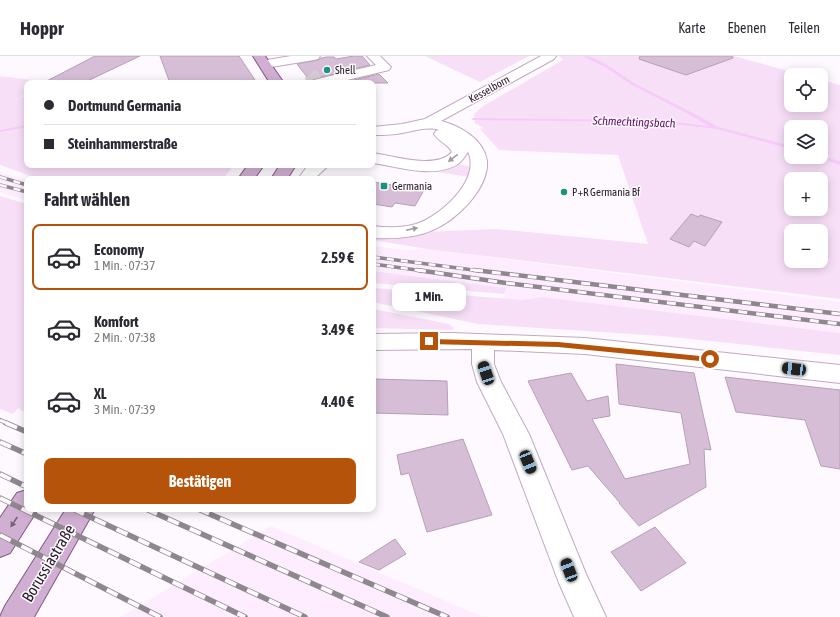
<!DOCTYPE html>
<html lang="de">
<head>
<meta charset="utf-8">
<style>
	body { margin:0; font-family:"Asap Condensed",sans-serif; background:#f7f7f7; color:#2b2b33; height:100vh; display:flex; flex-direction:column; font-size:15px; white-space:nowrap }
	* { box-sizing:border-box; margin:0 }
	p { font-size:13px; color:#7c7c81 }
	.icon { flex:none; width:22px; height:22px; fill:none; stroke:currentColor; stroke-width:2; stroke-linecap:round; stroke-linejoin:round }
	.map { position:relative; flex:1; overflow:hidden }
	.side { position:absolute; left:24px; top:120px; width:352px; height:336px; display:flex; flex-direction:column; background:#fff; border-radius:8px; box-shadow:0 2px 10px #0003 }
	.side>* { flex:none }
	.top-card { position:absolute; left:24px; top:24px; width:352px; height:88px; border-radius:8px; box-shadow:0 2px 10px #0003; display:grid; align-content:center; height:88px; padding:0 20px; background:#fff }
	.tools { position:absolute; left:784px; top:12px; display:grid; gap:8px }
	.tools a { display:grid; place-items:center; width:44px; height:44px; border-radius:8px; background:#fff; box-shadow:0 2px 10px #0003; font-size:20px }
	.end { position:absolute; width:18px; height:18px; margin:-9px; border:5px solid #b45309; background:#fff; box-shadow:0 0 0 2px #fff }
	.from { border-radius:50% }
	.bubble { position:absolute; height:28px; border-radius:8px; background:#fff; box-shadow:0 2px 10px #0003; font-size:13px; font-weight:700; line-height:28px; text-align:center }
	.car { position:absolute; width:12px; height:24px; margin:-12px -6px; border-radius:5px; box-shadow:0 0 3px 1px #0007; background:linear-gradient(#222 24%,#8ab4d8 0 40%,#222 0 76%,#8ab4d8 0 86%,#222 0) }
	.top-card b { display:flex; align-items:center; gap:14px; height:38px; font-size:15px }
	.top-card b+b { border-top:1px solid #e1e1e2 }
	.top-card i { width:10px; height:10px; background:#2b2b33 }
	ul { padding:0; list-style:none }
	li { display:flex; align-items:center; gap:12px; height:66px; margin:0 8px 6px; padding:0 12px; border:2px solid transparent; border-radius:8px }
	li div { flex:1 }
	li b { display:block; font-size:15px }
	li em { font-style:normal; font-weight:700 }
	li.current { border-color:#b45309 }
	li>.icon { width:36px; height:36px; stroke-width:1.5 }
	h2 { padding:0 20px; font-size:18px; line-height:48px }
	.action { display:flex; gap:8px; margin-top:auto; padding:8px 20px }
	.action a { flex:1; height:46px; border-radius:8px; background:#b45309; color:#fff; font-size:16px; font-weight:700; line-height:46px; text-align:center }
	header { display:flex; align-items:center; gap:24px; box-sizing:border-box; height:56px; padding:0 20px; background:#fff; border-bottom:1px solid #e1e1e2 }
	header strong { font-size:19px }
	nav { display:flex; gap:22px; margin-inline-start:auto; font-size:14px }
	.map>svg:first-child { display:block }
</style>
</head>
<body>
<header>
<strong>Hoppr</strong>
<nav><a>Karte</a><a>Ebenen</a><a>Teilen</a></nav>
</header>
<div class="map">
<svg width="840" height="561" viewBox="0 0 840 561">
	<rect width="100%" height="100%" fill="#fef9fe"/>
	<!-- built -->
	<g fill="#feecff">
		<path d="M0,116L27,124V144L0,136Z"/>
		<path d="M373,190L405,194L427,193L840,246V277L542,241L522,244L503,243L506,232L373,215Z"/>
		<path d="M271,470L483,561H121Z"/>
	</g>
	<!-- green -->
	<g fill="#f7dff8" fill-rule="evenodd">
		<path d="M425,0H529L480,26Z"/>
		<path d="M559,0H734L803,19H791V49H821V24L840,29V243L427,193L373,184V182L423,176L497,173L648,188L618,99L499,94L480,73L483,72L475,67L474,58L483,50L563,4ZM791,71H821V101H791ZM791,123H821V153H791ZM791,175H821V205H791Z"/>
		<path d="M0,20L58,27H27V37L10,48L27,38V109H234L223,123H39L0,109Z"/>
		<path d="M456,108L468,110L472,113L469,121L426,114Z"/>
		<path d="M0,140L27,148V357L18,352L13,358L0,353Z"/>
		<path d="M373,215L506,232L504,238L373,227Z"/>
		<path d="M373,232L522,244L542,241L840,277V299L663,280L478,268L373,246Z"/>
		<path d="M373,253L449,268L454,272L452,274L373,272Z"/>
	</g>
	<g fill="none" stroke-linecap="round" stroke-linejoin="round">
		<!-- stream -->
		<g fill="#f7cbf9" fill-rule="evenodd">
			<path d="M582,0C600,0 620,19 636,28C662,42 689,54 715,69V70L791,90V93L717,73L656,66L473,64L471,63L473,62L656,64L709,70L683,55L632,29L605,11Z"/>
			<path d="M27,69V71L0,76V74Z"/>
			<path d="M821,100L840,105V109L817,101H821Z"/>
		</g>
	</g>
	<!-- building -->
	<g fill="#d6bed7" stroke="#b69fb7">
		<path d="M95,0H140L83,27H43Z"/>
		<path d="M160,0H239L257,27H170Z"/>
		<path d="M354,0H362L370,9L314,23L311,26L297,8L318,4L321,2L327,1H334L336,3Z"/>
		<path d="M640,0H732L733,2L686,19L639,3Z"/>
		<path d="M379,18L388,27H341Z"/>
		<path d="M373,126L424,134L415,150L395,147L392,151L373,148Z"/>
		<path d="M691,158L699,161L700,159L722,166L705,190L694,185L689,191L670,183Z"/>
		<path d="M616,308L694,317L711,394L704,393L706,431L639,470L619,447H620L588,410L572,414L528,325L571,317L587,345L608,340L610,360L592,363L625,423L690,408L681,357L619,348Z"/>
		<path d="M725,321L840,334V413L821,410L805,364L736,356Z"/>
		<path d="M373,323L447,325L448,359L373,357Z"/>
		<path d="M463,383L492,459L427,476L409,417L401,419L397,399Z"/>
		<path d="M655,471L686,507L641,535L611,496Z"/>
		<path d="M395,483L406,498L379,514L359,506Z"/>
	</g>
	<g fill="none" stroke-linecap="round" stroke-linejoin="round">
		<!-- minor-tunnel -->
		<path stroke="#d4ced4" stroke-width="14" stroke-dasharray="14 7" stroke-linecap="butt" d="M310,18L316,25"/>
		<defs>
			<g id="minor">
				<path d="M291,0H320L318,3L314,4L265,12L261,11L259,8L261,5Z"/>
				<path d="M367,0H380L391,11L389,14L335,27H312L314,24L376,9Z"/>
				<path d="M541,0H556L554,3L441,65C460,70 484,83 487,105C489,133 456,164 433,174C415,182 393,183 373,182V170C387,172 402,172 416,168C441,160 485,121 466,92L468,96C465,100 462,105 458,108C434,123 399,111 373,107V97C394,100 437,114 452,96C448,88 438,85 434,78L436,75L439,74C427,70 414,75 402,77C392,79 383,79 373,79V71L402,68L425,63Z"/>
				<path d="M310,109H329L314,123H298L306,112Z"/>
				<path d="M452,277L585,282L840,309V327L585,298L494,294V308L501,326L529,378L586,518L606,561H574L559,527L503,378L477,326L472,308V293L373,294V278Z"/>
			</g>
			<g id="major">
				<path d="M253,0H265L284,27H270Z"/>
				<path d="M248,109H264L254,123H238Z"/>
				<path d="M280,109H296L287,123H271Z"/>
				<path d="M27,434V453H38L10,497L0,501V462L17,437Z"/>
				<path d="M66,453H95L34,561H0L5,550Z"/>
			</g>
		</defs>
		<!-- minor casing -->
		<use href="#minor" stroke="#c0a9c1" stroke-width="2"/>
		<!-- major casing -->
		<use href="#major" stroke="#825a85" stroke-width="2"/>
		<!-- minor -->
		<use href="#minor" fill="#fff" fill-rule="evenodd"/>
		<!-- major -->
		<use href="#major" fill="#d1afd3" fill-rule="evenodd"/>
		<defs>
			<g id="rail-far2">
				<path d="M0,121L27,129"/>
				<path d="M0,129L27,136"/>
				<path d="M373,201L481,215"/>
				<path d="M373,208L424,215"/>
			</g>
			<g id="rail-far1">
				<path d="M417,214L506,227L840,268"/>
				<path d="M474,214L840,258"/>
				<path d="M0,364L9,368"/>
			</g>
			<g id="rail">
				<path d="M6,367L27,376"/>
				<path d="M0,386L27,398"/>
				<path d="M0,418L27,431"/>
				<path d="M0,442L245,561"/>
				<path d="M73,453L305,561"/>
				<path d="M146,453L387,561"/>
				<path d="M198,453L447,561"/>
				<path d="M0,479L160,561"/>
			</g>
		</defs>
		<!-- rail-far2 casing -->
		<use href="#rail-far2" stroke="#8e878e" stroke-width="3.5"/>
		<!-- rail-far1 casing -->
		<use href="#rail-far1" stroke="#8e878e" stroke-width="4.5"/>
		<!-- rail casing -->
		<use href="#rail" stroke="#8e878e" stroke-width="5.5"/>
		<!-- rail-far2 -->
		<use href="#rail-far2" stroke="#fef9fe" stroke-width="2.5" stroke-dasharray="7" stroke-linecap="butt"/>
		<!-- rail-far1 -->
		<use href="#rail-far1" stroke="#fef9fe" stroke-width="3" stroke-dasharray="9" stroke-linecap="butt"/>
		<!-- rail -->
		<use href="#rail" stroke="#fef9fe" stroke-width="4" stroke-dasharray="12" stroke-linecap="butt"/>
	</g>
	<!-- one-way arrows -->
	<defs><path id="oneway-solid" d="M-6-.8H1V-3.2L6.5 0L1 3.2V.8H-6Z"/></defs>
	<g fill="#9f9ba0">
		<use href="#oneway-solid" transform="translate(453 102) rotate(143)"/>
		<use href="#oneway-solid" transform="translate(412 173) rotate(-12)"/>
	</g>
	<use fill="#756177" href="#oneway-solid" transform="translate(14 466) rotate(123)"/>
	<!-- route -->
	<path fill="#b45309" d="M429,283L558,286L710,301L713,303L710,306L558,291L429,288L426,285Z"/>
	<!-- markers -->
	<g fill="#18957c" stroke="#fef9fe" stroke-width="1.5">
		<circle cx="327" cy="14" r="4"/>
		<rect x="380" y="126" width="8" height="8" rx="2"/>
		<circle cx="564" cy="136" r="4"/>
	</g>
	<g text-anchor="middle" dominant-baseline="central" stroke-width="3" stroke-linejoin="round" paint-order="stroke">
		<!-- far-poi labels -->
		<g font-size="11" fill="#2a212b" stroke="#fef9fe" text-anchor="start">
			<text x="335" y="14">Shell</text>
			<text x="392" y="130">Germania</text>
			<text x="572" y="136">P+R Germania Bf</text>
		</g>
		<!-- far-street labels -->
		<g font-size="11" fill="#2a212b" stroke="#fef9fe">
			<text transform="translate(489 33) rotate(-29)">Kesselborn</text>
		</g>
		<!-- far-water labels -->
		<g font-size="12" font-style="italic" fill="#66106d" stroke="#fef9fe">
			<text transform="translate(634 66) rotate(2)">Schmechtingsbach</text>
		</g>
		<!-- near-street labels -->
		<g font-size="16" fill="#2a212b" stroke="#fef9fe">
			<text transform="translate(48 507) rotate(-59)">Borussiastraße</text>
		</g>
	</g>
</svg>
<div class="tools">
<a><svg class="icon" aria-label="locate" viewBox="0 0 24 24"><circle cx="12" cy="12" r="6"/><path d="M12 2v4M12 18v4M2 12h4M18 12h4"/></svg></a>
<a><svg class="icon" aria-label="layers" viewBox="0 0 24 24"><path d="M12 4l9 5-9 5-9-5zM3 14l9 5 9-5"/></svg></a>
<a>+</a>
<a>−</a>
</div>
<i class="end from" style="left:710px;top:303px"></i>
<i class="end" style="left:429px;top:285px"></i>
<div class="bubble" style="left:392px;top:227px;width:74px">1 Min.</div>
<i class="car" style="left:794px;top:313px;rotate:277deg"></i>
<i class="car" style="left:486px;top:317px;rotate:341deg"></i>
<i class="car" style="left:528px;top:406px;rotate:158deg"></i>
<i class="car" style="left:569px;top:514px;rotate:339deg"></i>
<div class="top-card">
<b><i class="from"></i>Dortmund Germania</b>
<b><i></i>Steinhammerstraße</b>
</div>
<section class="side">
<h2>Fahrt wählen</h2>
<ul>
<li class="current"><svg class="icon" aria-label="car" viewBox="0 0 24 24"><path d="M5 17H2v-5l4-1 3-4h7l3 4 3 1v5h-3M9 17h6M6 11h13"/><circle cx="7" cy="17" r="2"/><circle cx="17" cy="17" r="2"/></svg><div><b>Economy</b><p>1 Min. · 07:37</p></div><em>2.59 €</em></li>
<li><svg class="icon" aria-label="car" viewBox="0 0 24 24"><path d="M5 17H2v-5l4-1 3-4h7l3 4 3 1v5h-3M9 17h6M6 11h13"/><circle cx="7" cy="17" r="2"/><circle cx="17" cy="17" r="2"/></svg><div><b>Komfort</b><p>2 Min. · 07:38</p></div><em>3.49 €</em></li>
<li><svg class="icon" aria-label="car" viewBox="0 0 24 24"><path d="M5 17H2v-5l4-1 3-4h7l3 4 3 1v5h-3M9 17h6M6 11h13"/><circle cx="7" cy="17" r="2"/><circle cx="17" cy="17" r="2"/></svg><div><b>XL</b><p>3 Min. · 07:39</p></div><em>4.40 €</em></li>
</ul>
<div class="action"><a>Bestätigen</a></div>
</section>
</div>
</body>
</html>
